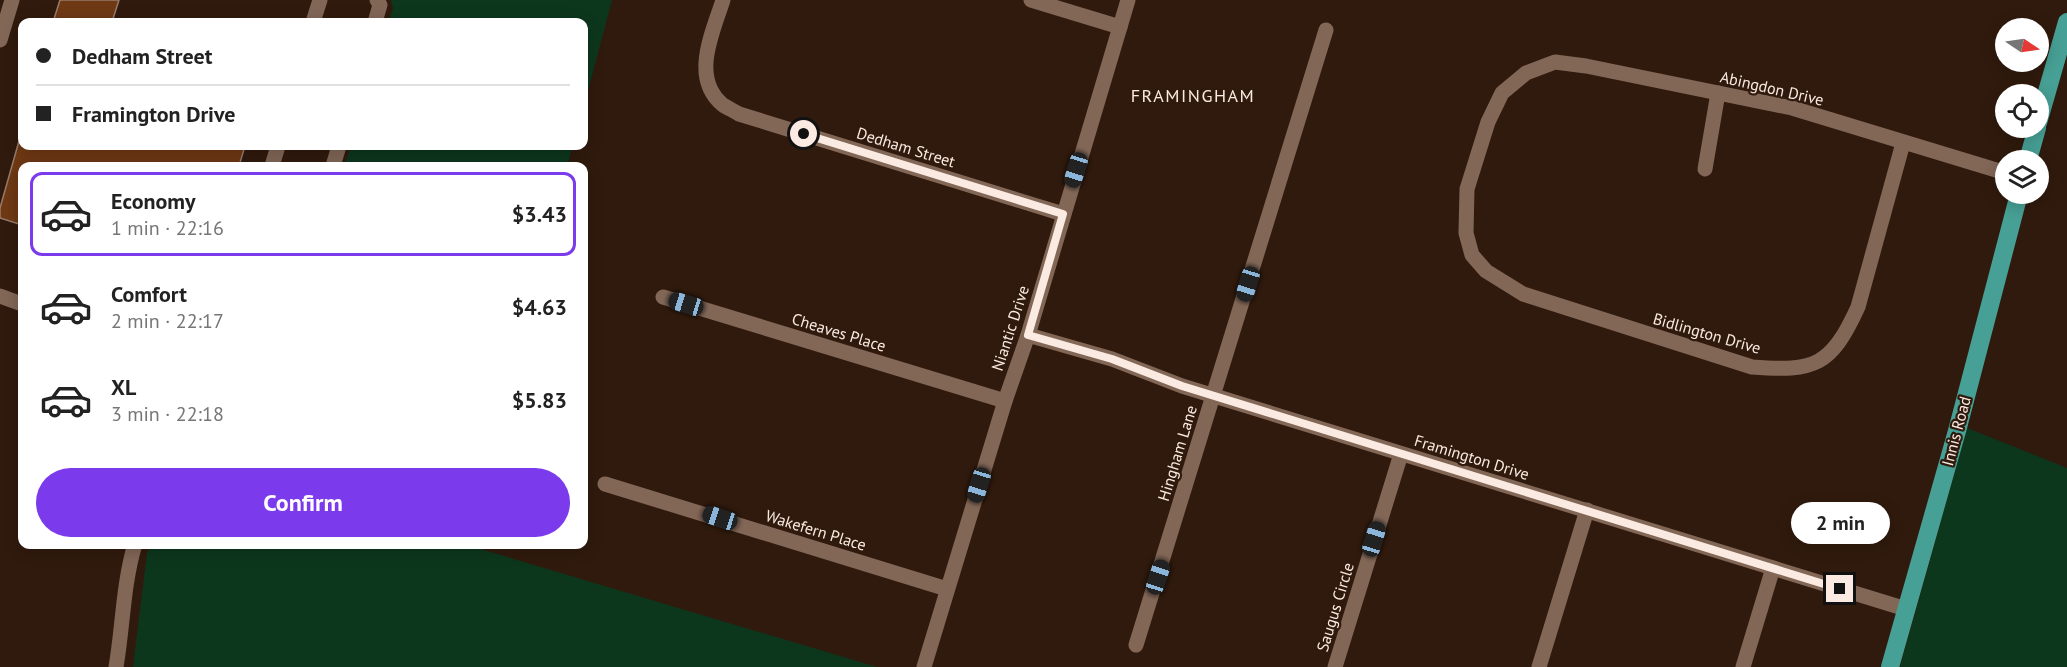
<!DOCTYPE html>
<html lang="en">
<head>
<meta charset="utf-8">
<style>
	body { margin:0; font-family:"PT Sans",sans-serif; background:#f2f2f2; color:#222; height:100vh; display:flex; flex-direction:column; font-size:22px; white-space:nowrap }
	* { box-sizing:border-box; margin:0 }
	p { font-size:20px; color:#767676 }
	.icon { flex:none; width:33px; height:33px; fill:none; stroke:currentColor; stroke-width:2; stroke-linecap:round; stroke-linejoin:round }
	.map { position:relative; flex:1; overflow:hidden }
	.details { position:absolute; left:18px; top:162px; width:570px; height:387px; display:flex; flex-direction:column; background:#fff; border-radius:12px; box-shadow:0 3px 15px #0003 }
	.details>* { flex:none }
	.hud { position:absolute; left:18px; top:18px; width:570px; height:132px; border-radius:12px; box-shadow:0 3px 15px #0003; display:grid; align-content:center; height:132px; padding:0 18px; background:#fff }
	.needle { width:39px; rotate:103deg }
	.fabs { position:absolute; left:1995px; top:18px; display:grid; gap:12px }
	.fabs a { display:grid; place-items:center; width:54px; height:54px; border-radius:50%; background:#fff; box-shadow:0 3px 15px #0003; font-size:30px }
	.end { position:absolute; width:27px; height:27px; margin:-14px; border:8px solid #faeae1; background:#111; box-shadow:0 0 0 3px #111 }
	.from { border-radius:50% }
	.bubble { position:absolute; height:42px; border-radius:21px; background:#fff; box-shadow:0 3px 15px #0003; font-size:20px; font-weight:700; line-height:42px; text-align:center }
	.car { position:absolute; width:18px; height:36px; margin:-18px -9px; border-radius:8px; box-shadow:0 0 4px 2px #0007; background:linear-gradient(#222 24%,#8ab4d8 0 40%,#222 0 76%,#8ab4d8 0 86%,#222 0) }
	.hud b { display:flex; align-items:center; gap:21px; height:57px; font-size:22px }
	.hud b+b { border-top:2px solid #e0e0e0 }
	.hud i { width:15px; height:15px; background:#222 }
	ul { padding:10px 0 0; list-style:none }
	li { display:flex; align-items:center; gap:18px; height:84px; margin:0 12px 9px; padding:0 6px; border:3px solid transparent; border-radius:12px }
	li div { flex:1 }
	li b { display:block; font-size:22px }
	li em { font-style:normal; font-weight:700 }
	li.active { border-color:#7c3aed }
	li>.icon { width:54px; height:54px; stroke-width:1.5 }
	.button { display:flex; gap:12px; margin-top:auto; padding:12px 18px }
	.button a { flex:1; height:69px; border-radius:36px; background:#7c3aed; color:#fff; font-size:24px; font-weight:700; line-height:69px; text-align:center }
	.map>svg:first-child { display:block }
</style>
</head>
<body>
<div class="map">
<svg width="2067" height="667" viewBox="0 0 2067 667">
	<rect width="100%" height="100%" fill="#301a0d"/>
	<!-- green -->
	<g fill="#0d371d">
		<path d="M391,0H612L584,106V22H388L393,8Z"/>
		<path d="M351,146H573L567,166H344Z"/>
		<path d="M1967,428L2067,468V667H1900Z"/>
		<path d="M150,545H467L877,667H133L147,553Z"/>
	</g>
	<!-- building -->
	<g fill="#6f3914" stroke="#977b6b" stroke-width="1.5">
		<path d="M60,0H119L112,22H53Z"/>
		<path d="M19,141L22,142V146H245L239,166H22V225L0,218V208Z"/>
	</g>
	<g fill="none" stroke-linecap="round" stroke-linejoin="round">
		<!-- minor -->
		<g stroke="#826757" stroke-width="15">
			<path d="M723,0C713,32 690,78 723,105C728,108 734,111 739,114L1063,214"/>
			<path d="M1031,0L1120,27"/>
			<path d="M313,22L320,0"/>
			<path d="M375,22L380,5L377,0"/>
			<path d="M0,40L12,0"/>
			<path d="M1903,143L1858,307C1831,366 1815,372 1752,367L1523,294L1486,271L1472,255L1466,233L1467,189L1488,122L1502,93L1526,73L1555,62L1586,66L1792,108L2006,173"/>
			<path d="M272,166L278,146"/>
			<path d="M333,166L339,146"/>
			<path d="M1705,169L1718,93"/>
			<path d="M0,296L22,304"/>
			<path d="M663,297L1005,401"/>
			<path d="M1028,335L1112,359L1182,386L1906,609"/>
			<path d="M605,484L947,589"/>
			<path d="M1136,645L1326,30"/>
			<path d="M116,667C123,626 123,584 135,544"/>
			<path d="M924,667L1005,401L1028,335L1128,0"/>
			<path d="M1335,667L1401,454"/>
			<path d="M1539,667L1587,510"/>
			<path d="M1743,667L1773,568"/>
		</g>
		<!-- major -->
		<g stroke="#47a095" stroke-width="18">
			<path d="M2038,123L2067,22"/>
			<path d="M2028,160L2037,128"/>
			<path d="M1890,667L1957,431L2019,194"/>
		</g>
	</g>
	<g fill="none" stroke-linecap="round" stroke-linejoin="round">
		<!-- route -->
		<path stroke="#faeae1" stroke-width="8" d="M804,134L1063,214L1028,335L1112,359L1182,386L1840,589"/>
	</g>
	<g text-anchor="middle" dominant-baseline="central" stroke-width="4.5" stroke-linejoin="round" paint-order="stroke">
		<!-- street labels -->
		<g font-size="16" fill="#faeae1" stroke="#301a0d">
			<text transform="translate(1772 88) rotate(13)">Abingdon Drive</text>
			<text transform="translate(906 147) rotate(17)">Dedham Street</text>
			<text transform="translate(1010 328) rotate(-72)">Niantic Drive</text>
			<text transform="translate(839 332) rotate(17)">Cheaves Place</text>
			<text transform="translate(1707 333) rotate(16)">Bidlington Drive</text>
			<text transform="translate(1956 431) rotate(-75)">Innis Road</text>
			<text transform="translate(1177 453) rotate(-73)">Hingham Lane</text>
			<text transform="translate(1472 457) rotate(17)">Framington Drive</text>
			<text transform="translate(816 530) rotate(17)">Wakefern Place</text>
			<text transform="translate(1335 607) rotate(-73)">Saugus Circle</text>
		</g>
		<!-- neighbourhood labels -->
		<g font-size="18" letter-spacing="1.5" fill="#faeae1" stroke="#301a0d">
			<text x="1193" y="95">FRAMINGHAM</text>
		</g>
	</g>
</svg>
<div class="fabs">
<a><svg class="needle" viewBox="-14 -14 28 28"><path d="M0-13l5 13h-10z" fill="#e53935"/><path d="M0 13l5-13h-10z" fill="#767676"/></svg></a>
<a><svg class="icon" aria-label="locate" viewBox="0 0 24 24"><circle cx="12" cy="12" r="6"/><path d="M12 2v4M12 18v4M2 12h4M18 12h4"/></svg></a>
<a><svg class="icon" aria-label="layers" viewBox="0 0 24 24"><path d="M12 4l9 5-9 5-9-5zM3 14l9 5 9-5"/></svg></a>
</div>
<i class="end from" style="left:804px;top:134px"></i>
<i class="end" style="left:1840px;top:589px"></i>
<div class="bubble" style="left:1791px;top:502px;width:99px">2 min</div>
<i class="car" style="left:1076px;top:170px;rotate:197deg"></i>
<i class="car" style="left:1248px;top:284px;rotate:197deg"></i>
<i class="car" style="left:686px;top:304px;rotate:287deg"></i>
<i class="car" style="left:979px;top:485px;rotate:197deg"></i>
<i class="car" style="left:720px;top:518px;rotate:288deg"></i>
<i class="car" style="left:1374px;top:539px;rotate:17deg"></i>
<i class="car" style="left:1158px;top:577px;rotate:18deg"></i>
<div class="hud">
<b><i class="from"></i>Dedham Street</b>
<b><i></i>Framington Drive</b>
</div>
<section class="details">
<ul>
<li class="active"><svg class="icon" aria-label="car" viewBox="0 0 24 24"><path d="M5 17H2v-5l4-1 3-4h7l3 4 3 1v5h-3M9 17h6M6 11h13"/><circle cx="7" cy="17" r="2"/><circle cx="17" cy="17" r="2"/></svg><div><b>Economy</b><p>1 min · 22:16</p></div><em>$3.43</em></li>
<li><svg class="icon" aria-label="car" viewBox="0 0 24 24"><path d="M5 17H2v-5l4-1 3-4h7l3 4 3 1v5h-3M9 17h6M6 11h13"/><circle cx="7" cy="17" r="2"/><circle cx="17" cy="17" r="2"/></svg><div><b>Comfort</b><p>2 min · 22:17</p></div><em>$4.63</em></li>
<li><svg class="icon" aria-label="car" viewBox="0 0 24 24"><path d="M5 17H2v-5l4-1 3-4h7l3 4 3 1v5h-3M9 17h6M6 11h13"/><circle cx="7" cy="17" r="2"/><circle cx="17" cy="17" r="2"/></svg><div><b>XL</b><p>3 min · 22:18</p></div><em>$5.83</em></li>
</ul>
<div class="button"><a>Confirm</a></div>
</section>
</div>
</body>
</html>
